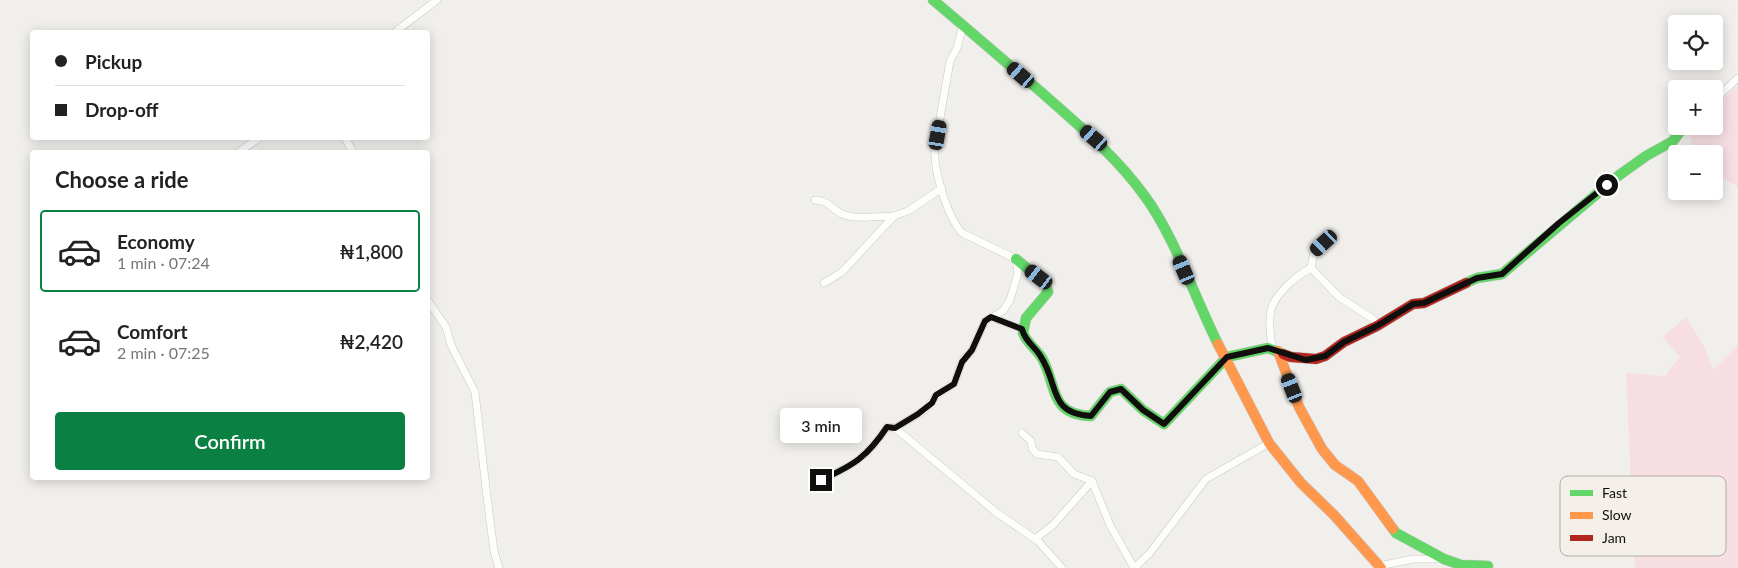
<!DOCTYPE html>
<html lang="en">
<head>
<meta charset="utf-8">
<style>
	body { margin:0; font-family:Lato,sans-serif; background:#f6f6f6; color:#222; height:100vh; display:flex; flex-direction:column; font-size:19px; white-space:nowrap }
	* { box-sizing:border-box; margin:0 }
	p { font-size:16px; color:#767676 }
	.icon { flex:none; width:28px; height:28px; fill:none; stroke:currentColor; stroke-width:2; stroke-linecap:round; stroke-linejoin:round }
	.map { position:relative; flex:1; overflow:hidden }
	.panel { position:absolute; left:30px; top:150px; width:400px; height:330px; display:flex; flex-direction:column; background:#fff; border-radius:5px; box-shadow:0 2px 12px #0003 }
	.panel>* { flex:none }
	.banner { position:absolute; left:30px; top:30px; width:400px; height:110px; border-radius:5px; box-shadow:0 2px 12px #0003; display:grid; align-content:center; height:110px; padding:0 25px; background:#fff }
	.fabs { position:absolute; left:1668px; top:15px; display:grid; gap:10px }
	.fabs a { display:grid; place-items:center; width:55px; height:55px; border-radius:5px; background:#fff; box-shadow:0 2px 12px #0003; font-size:25px }
	.end { position:absolute; width:22px; height:22px; margin:-11px; border:6px solid #110f0e; background:#fff; box-shadow:0 0 0 2px #fff }
	.from { border-radius:50% }
	.bubble { position:absolute; height:35px; border-radius:5px; background:#fff; box-shadow:0 2px 12px #0003; font-size:16px; font-weight:600; line-height:35px; text-align:center }
	.car { position:absolute; width:15px; height:30px; margin:-15px -8px; border-radius:6px; box-shadow:0 0 4px 1px #0007; background:linear-gradient(#222 24%,#8ab4d8 0 40%,#222 0 76%,#8ab4d8 0 86%,#222 0) }
	.banner b { display:flex; align-items:center; gap:18px; height:48px; font-size:19px }
	.banner b+b { border-top:1px solid #e0e0e0 }
	.banner i { width:12px; height:12px; background:#222 }
	ul { padding:0; list-style:none }
	li { display:flex; align-items:center; gap:15px; height:82px; margin:0 10px 8px; padding:0 15px; border:2px solid transparent; border-radius:5px }
	li div { flex:1 }
	li b { display:block; font-size:19px }
	li em { font-style:normal; font-weight:600 }
	li.on { border-color:#0b8043 }
	li>.icon { width:45px; height:45px; stroke-width:1.5 }
	h2 { padding:0 25px; font-size:22px; line-height:60px }
	.cta { display:flex; gap:10px; margin-top:auto; padding:10px 25px }
	.cta a { flex:1; height:58px; border-radius:5px; background:#0b8043; color:#fff; font-size:20px; font-weight:600; line-height:58px; text-align:center }
	.map>svg:first-child { display:block }
</style>
</head>
<body>
<div class="map">
<svg width="1738" height="568" viewBox="0 0 1738 568">
	<rect width="100%" height="100%" fill="#f1efec"/>
	<!-- green -->
	<g fill="#f6dee2">
		<path d="M1738,86V187L1714,173V154H1687L1692,144L1688,130L1693,126H1714V107Z"/>
		<path d="M1686,317L1705,348L1713,370L1738,345V568H1635L1626,373L1665,376L1680,357L1663,337Z"/>
	</g>
	<g fill="none" stroke-linecap="round" stroke-linejoin="round">
		<defs>
			<g id="street">
				<path d="M395,32L437,0"/>
				<path d="M1714,100L1738,78"/>
				<path d="M345,138L353,152"/>
				<path d="M239,152L259,138"/>
				<path d="M815,200C828,200 831,209 842,214C857,220 878,216 894,216"/>
				<path d="M1311,268L1339,297L1373,319L1377,326"/>
				<path d="M1311,268L1314,252L1332,238"/>
				<path d="M824,283L842,272L894,216L908,211L942,188"/>
				<path d="M428,301L446,327L451,345L475,392L487,497L494,551L499,568"/>
				<path d="M991,317L1022,329"/>
				<path d="M1272,349C1271,338 1268,321 1271,310C1275,294 1297,275 1311,268"/>
				<path d="M895,428L925,410L937,395L954,384L962,361L972,350L985,321L1003,311L1010,300L1018,273L1016,259L962,233C947,216 933,170 935,147L950,61L957,48L963,25"/>
				<path d="M1022,433L1031,441L1032,448L1037,454L1058,457L1074,474L1092,481"/>
				<path d="M821,480C854,465 867,457 887,427L895,428L997,513L1038,541L1062,568"/>
				<path d="M1035,539L1053,525L1092,481L1110,525L1134,568"/>
				<path d="M1379,566L1413,559H1441"/>
				<path d="M1134,568L1149,554L1206,479L1269,443"/>
			</g>
			<g id="fast">
				<path d="M933,0C969,30 1004,61 1040,91C1077,124 1115,155 1144,195C1175,237 1194,296 1218,344"/>
				<path d="M1016,259L1045,283L1048,292L1026,318L1023,333C1027,343 1036,349 1042,358C1057,385 1049,415 1091,416L1110,392L1121,389L1143,410L1164,424L1227,357L1268,348L1283,354"/>
				<path d="M1466,283L1477,278L1502,274L1618,176L1646,156L1673,141L1684,126"/>
				<path d="M1393,529L1396,533L1444,559L1461,565L1488,566"/>
			</g>
			<g id="slow">
				<path d="M1218,344L1269,443L1301,483L1334,515L1381,568"/>
				<path d="M1278,351L1299,407L1322,449L1335,465L1358,481L1393,529"/>
			</g>
			<path id="jam" d="M1283,354L1291,357L1316,359L1325,356L1344,342L1377,326L1413,304L1424,303L1466,283"/>
		</defs>
		<!-- street casing -->
		<use href="#street" stroke="#cac8c6" stroke-width="8"/>
		<!-- fast casing -->
		<use href="#fast" stroke="#cac8c6" stroke-width="11"/>
		<!-- slow casing -->
		<use href="#slow" stroke="#cac8c6" stroke-width="11"/>
		<!-- jam casing -->
		<use href="#jam" stroke="#cac8c6" stroke-width="11"/>
		<!-- street -->
		<use href="#street" stroke="#fdfdfc" stroke-width="7"/>
		<!-- fast -->
		<use href="#fast" stroke="#63d668" stroke-width="10"/>
		<!-- slow -->
		<use href="#slow" stroke="#ff974d" stroke-width="10"/>
		<!-- jam -->
		<use href="#jam" stroke="#b3261e" stroke-width="10"/>
	</g>
	<g fill="none" stroke-linecap="round" stroke-linejoin="round">
		<!-- route -->
		<path stroke="#110f0e" stroke-width="6" d="M821,480C854,465 867,457 887,427L895,428L918,414L932,403L936,395L954,384L962,362L972,350L985,321L991,317L1022,329C1025,342 1035,346 1041,357C1059,384 1048,414 1091,416L1110,392L1121,389L1143,410L1164,424L1227,357L1268,348L1306,360L1325,356L1344,342L1377,326L1413,304L1424,303L1477,278L1502,274L1559,223L1607,185"/>
	</g>
	<!-- legend -->
	<rect x="1560" y="476" width="166" height="80" rx="8" fill="#f4efe9" stroke="#b0aca7" stroke-width="1"/>
	<rect x="1570" y="490" width="23" height="6" fill="#63d668"/>
	<rect x="1570" y="512" width="23" height="7" fill="#ff974d"/>
	<rect x="1570" y="535" width="23" height="6" fill="#b3261e"/>
	<g font-size="14" fill="#110f0e">
		<text x="1602" y="498">Fast</text>
		<text x="1602" y="520">Slow</text>
		<text x="1602" y="543">Jam</text>
	</g>
</svg>
<div class="fabs">
<a><svg class="icon" aria-label="locate" viewBox="0 0 24 24"><circle cx="12" cy="12" r="6"/><path d="M12 2v4M12 18v4M2 12h4M18 12h4"/></svg></a>
<a>+</a>
<a>−</a>
</div>
<i class="end from" style="left:1607px;top:185px"></i>
<i class="end" style="left:821px;top:480px"></i>
<div class="bubble" style="left:780px;top:408px;width:82px">3 min</div>
<i class="car" style="left:1021px;top:75px;rotate:311deg"></i>
<i class="car" style="left:938px;top:135px;rotate:10deg"></i>
<i class="car" style="left:1094px;top:138px;rotate:311deg"></i>
<i class="car" style="left:1324px;top:243px;rotate:227deg"></i>
<i class="car" style="left:1184px;top:270px;rotate:337deg"></i>
<i class="car" style="left:1039px;top:277px;rotate:307deg"></i>
<i class="car" style="left:1292px;top:388px;rotate:339deg"></i>
<div class="banner">
<b><i class="from"></i>Pickup</b>
<b><i></i>Drop-off</b>
</div>
<section class="panel">
<h2>Choose a ride</h2>
<ul>
<li class="on"><svg class="icon" aria-label="car" viewBox="0 0 24 24"><path d="M5 17H2v-5l4-1 3-4h7l3 4 3 1v5h-3M9 17h6M6 11h13"/><circle cx="7" cy="17" r="2"/><circle cx="17" cy="17" r="2"/></svg><div><b>Economy</b><p>1 min · 07:24</p></div><em>₦1,800</em></li>
<li><svg class="icon" aria-label="car" viewBox="0 0 24 24"><path d="M5 17H2v-5l4-1 3-4h7l3 4 3 1v5h-3M9 17h6M6 11h13"/><circle cx="7" cy="17" r="2"/><circle cx="17" cy="17" r="2"/></svg><div><b>Comfort</b><p>2 min · 07:25</p></div><em>₦2,420</em></li>
</ul>
<div class="cta"><a>Confirm</a></div>
</section>
</div>
</body>
</html>
